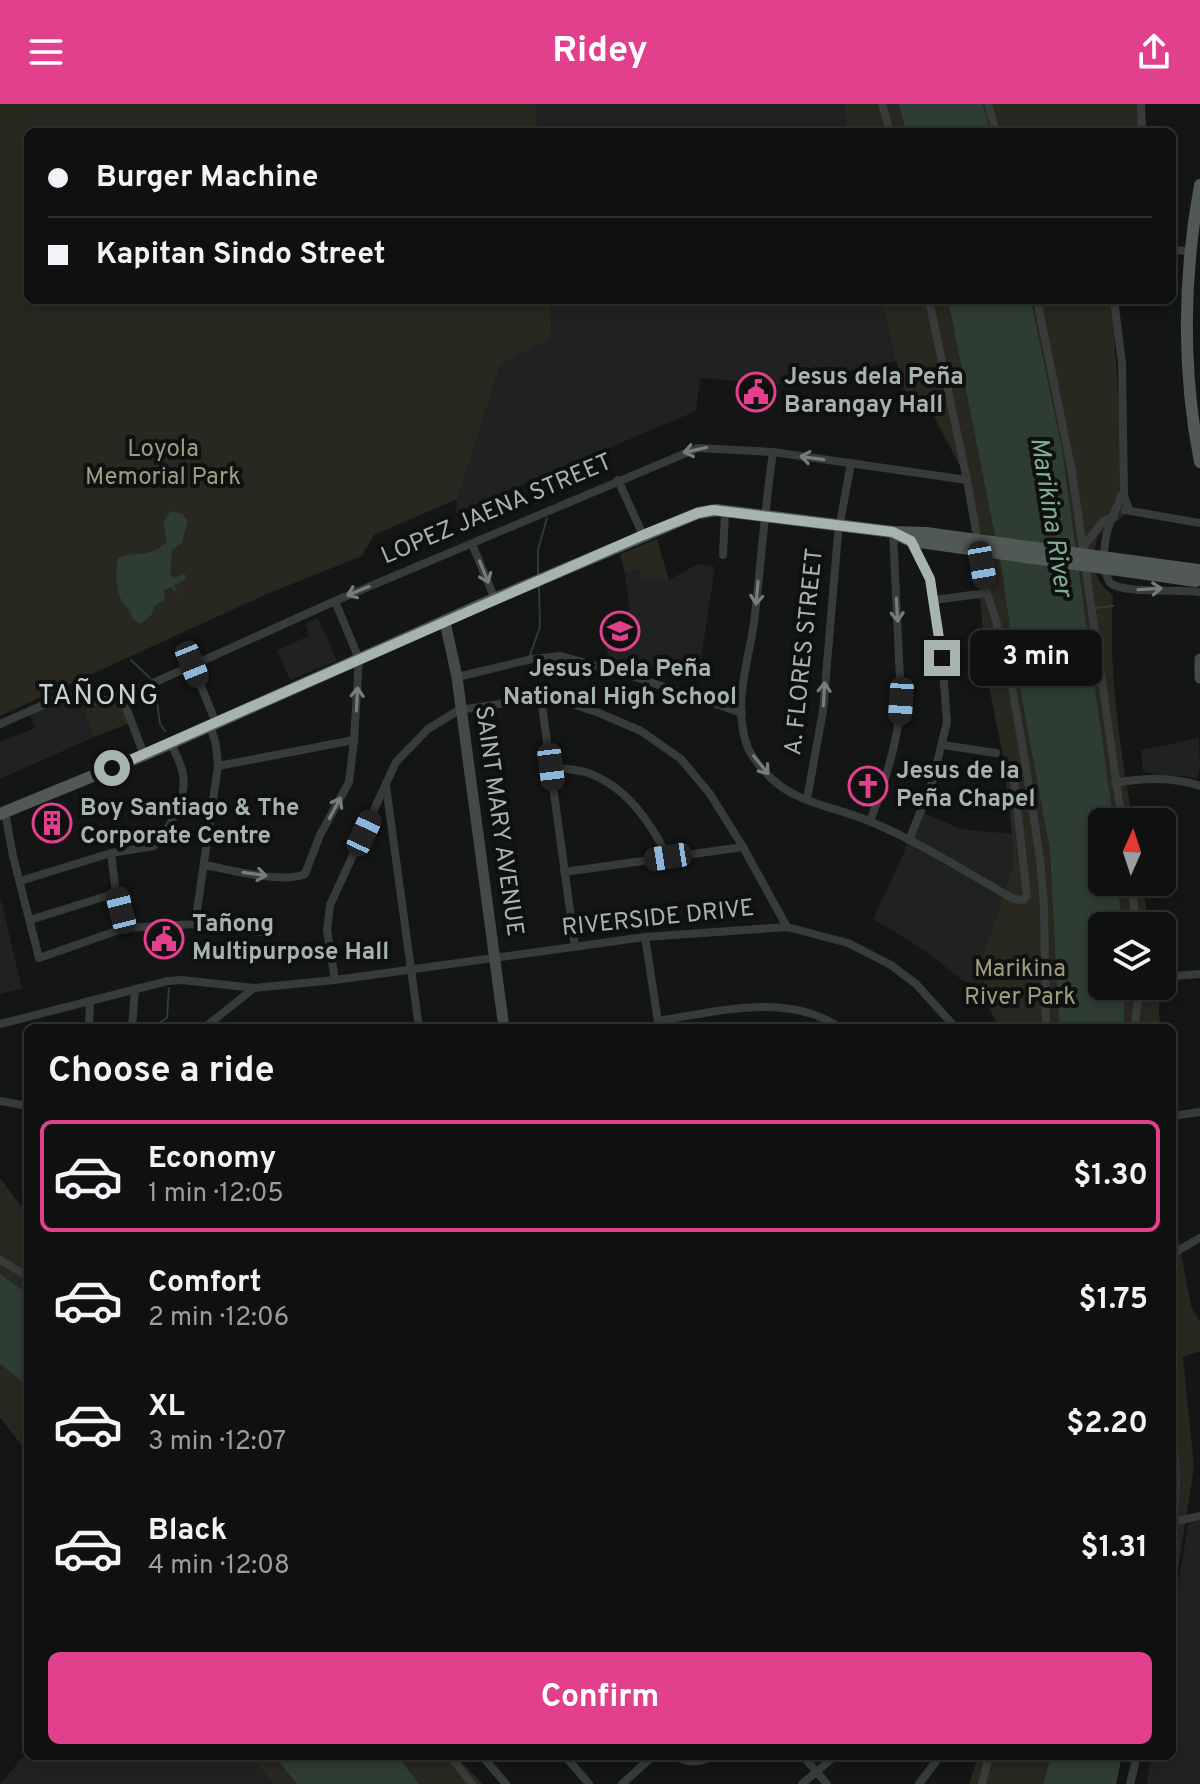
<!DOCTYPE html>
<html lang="en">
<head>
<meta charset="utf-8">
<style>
	body { margin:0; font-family:Overpass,sans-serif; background:#181919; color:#f1f3f6; height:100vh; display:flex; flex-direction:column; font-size:30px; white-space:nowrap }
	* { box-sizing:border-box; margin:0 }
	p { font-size:26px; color:#9b9d9f }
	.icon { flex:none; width:44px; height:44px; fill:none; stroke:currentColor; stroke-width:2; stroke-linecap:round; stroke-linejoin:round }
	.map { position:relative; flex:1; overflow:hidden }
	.sheet { position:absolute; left:24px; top:920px; width:1152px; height:736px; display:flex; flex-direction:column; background:#0f1010; border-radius:12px; box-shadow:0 4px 12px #0003,0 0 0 2px #2f3030 }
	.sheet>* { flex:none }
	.hud { position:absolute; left:24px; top:24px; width:1152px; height:176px; border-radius:12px; box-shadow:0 4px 12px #0003,0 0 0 2px #2f3030; display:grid; align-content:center; height:176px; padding:0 24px; background:#0f1010 }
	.needle { width:52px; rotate:3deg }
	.controls { position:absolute; left:1088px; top:704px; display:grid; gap:16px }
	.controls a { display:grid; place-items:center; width:88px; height:88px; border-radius:12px; background:#0f1010; box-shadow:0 4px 12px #0003,0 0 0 2px #2f3030; font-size:40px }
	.end { position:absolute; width:36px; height:36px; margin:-18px; border:10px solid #a7b4ae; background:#111; box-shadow:0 0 0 4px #111 }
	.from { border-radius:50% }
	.bubble { position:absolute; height:56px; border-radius:12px; background:#0f1010; box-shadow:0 4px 12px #0003,0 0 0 2px #2f3030; font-size:26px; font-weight:700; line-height:56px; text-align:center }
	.car { position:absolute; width:24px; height:48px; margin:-24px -12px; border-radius:10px; box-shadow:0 0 6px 2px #0007; background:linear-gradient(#222 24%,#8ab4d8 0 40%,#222 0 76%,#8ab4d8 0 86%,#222 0) }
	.hud b { display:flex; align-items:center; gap:28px; height:76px; font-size:30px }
	.hud b+b { border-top:2px solid #2f3030 }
	.hud i { width:20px; height:20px; background:#f1f3f6 }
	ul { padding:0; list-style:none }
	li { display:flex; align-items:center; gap:24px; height:112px; margin:0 16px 12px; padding:0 8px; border:4px solid transparent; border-radius:12px }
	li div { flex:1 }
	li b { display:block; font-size:30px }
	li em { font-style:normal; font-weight:700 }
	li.selected { border-color:#e23f8d }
	li>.icon { width:72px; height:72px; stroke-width:1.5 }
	h2 { padding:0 24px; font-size:36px; line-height:96px }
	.cta { display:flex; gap:16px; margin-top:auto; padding:16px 24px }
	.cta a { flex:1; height:92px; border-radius:12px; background:#e23f8d; color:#fff; font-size:32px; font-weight:700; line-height:92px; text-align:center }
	header { display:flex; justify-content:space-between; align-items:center; height:104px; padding:0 24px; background:#e23f8d; color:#fff; font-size:36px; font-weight:700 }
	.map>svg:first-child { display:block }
</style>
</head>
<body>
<header><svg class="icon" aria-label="menu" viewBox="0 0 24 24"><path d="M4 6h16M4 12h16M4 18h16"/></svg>Ridey<svg class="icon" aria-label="share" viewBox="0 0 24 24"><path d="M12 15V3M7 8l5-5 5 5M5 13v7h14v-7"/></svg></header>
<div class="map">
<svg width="1200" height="1680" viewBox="0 0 1200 1680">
	<rect width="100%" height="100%" fill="#141515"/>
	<!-- built -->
	<g fill="#202222">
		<path d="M536,0H844L846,28H538Z"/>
		<path d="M550,196H881L897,257L787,281L700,274L696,307L456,409L457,395L501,258L552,234Z"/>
		<path d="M698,460L715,463L700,562L608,563L606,510L630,507L625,469L641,465L669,476Z"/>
		<path d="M318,514L337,557L290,576L277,546L309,532L305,520Z"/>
		<path d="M65,595L86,602L85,609L94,633L0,675V638L35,624L29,609Z"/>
		<path d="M1199,634L1200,663L1197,675L1187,672H1161L1143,667L1141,646Z"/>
		<path d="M916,706L961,725L1012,730L1013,764L984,848V893L924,846L873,815L904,749Z"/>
		<path d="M0,792L22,885L0,890Z"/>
		<path d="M1200,1416V1680H1147L1151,1652H1172V1519L1188,1420Z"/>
		<path d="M28,1647V1652H249L274,1680H0Z"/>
	</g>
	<!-- green -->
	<g fill="#282720">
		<path d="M0,0H536L538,28H28V196H550L552,234L501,259L457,395L374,431L362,452L267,490L0,612Z"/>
		<path d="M844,0H899L906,28H846Z"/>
		<path d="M983,0H1145L1144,28H990Z"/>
		<path d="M881,196H948L1002,468L1013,547L1050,747L1059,924H999L984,893V848L1013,764L1012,730L1003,652L987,572L976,451L962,366L930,305L903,285Z"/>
		<path d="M1031,196H1112L1126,410L1098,432C1091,456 1091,476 1113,491C1108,567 1120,643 1133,718H1112L1062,345Z"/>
		<path d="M657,435L669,476L642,475L640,465L625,469L620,450Z"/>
		<path d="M121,596L130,619L94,633L85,609L86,602L95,603Z"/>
		<path d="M1118,778H1142L1149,822H1122Z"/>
		<path d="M1124,882H1158L1160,924H1124Z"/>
		<path d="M0,1074L28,1111V1190L0,1170Z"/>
		<path d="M1172,1102L1191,1202L1200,1218V1247L1183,1253L1194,1363L1172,1503Z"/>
		<path d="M0,1260L19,1275L28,1285V1350L0,1313Z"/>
		<path d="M249,1652H274L297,1680H274Z"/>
		<path d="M398,1652H456L483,1680H419Z"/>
		<path d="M978,1652H1051L1043,1680H969Z"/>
	</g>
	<!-- water -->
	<g fill="#2e3d33">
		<path d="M899,0H983L990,28H906Z"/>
		<path d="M948,196H1031L1062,345L1111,700L1112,718H1102V778H1118L1122,822H1102V882H1124V924H1059L1050,747L1013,547L1002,468Z"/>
		<path d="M171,407L182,410L188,416L182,439L172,446L170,469L173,474L185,470L186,475L174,481L178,490L171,483L164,486L165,496L154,502L152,510L141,520L133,515C130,506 127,504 122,497C116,487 115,465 118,454C137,446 147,456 167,438C165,424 160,418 171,407Z"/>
		<path d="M0,1170L28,1190V1285L19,1275L0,1260Z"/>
		<path d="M274,1652H398L419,1680H297Z"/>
		<path d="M1051,1652H1122L1116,1680H1043Z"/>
	</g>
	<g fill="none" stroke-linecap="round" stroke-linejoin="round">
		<!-- stream -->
		<g stroke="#2e3d33" stroke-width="2">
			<path d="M538,473V446L547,414"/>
			<path d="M1095,504L1113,502"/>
			<path d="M530,551L540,523L539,483"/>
			<path d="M131,556L150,574"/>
			<path d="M155,583L160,620L165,627"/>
			<path d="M150,924L167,914L169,884"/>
		</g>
		<!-- street -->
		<g stroke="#373c3a" stroke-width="8">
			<path d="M882,0L890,28"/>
			<path d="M988,0L996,28"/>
			<path d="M1141,0L1142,28"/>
			<path d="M1172,146L1190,147"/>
			<path d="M929,196L967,376L987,489L1006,548L1026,664L1040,754L1044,803L1046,924"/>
			<path d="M1037,196L1072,368L1122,718"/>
			<path d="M1114,196L1122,259L1124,392L1129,405"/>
			<path d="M773,348C765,402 761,457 755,511C750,555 731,600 748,644C754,657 768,672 779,681C804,700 841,705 869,717C920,738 967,769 1014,795L1023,796L1027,792L1013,667"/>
			<path d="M618,376L643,431"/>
			<path d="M1121,392C1119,401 1114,407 1111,416C1104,433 1100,463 1110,479C1124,490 1178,485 1200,488"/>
			<path d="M1125,406L1200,419"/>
			<path d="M472,440L495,495"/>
			<path d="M1084,442L1103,417L1114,413"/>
			<path d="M723,451L725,407"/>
			<path d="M934,496L987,489"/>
			<path d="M192,560L216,619"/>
			<path d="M457,573L532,555L561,552L629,571L742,609"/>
			<path d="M122,593L144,651"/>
			<path d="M541,594L575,843"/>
			<path d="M0,620L59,594L70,593L96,598L122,593L335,497L698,344L773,348L967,376"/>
			<path d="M943,641L996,649"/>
			<path d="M218,662L354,636"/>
			<path d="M551,663C563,665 576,665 588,669C627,683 650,718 668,753"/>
			<path d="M1115,679C1142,674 1174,673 1200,682"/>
			<path d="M386,682L419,924"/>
			<path d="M807,695L823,607L838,430L851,359"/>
			<path d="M5,708L13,752L39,854L125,824L195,820L270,829"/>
			<path d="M870,717C885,679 898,638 901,597L893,428"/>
			<path d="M909,736L932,679L947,618L942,554L930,475L911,437"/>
			<path d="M111,749L116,789L125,824"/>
			<path d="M205,761C231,766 282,780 305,770L320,731L349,678L354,636L359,555L335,497"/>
			<path d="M564,768L743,743"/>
			<path d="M20,777L111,749L154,742C170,724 187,695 183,670C181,659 175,649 171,639"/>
			<path d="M1131,778L1136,822"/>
			<path d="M30,816L116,789"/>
			<path d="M195,820L218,662L216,640L210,622"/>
			<path d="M645,833L659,924"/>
			<path d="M1162,873L1200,870"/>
			<path d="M335,876L327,826L330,801L396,658L428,625L459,606L541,594L561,596L599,609L641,627L681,655L710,690L743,743L787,823"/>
			<path d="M658,917C716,908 788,887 840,924"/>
			<path d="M0,920L168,877L182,876L254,884L335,876L645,833L787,823L848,839L891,861L916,880L956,924"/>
			<path d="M89,924L90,897"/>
			<path d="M132,924L135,885"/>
			<path d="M204,924L254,884"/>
			<path d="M1134,924L1140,882"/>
			<path d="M0,997L28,1002"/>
			<path d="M1172,1012L1200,1008"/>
			<path d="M1172,1150L1200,1134"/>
			<path d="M0,1156L28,1172"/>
			<path d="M1172,1321C1176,1359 1178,1388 1172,1426"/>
			<path d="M1173,1418L1200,1412"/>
			<path d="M450,1652L472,1680"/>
			<path d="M482,1652L506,1680"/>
			<path d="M565,1652L589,1680"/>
			<path d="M677,1652C688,1660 702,1658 714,1652"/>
			<path d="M803,1652L827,1680"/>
			<path d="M622,1680L653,1652"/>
			<path d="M802,1680L835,1652"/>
			<path d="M919,1680L940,1652"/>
			<path d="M982,1680L989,1652"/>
			<path d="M1130,1680L1137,1652"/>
		</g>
		<!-- secondary -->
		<g stroke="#434a47" stroke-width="11">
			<path d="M445,518L457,573L504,924"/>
			<path d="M1200,555V574"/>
		</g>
		<!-- primary -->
		<g stroke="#515956" stroke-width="12">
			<path d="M1200,81C1183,173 1182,266 1200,358"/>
			<path d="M896,430L911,437L927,439"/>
			<path d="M0,710L144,651L485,499L698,409L717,406L893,428L926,429"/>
		</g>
		<!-- primary-bridge -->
		<g stroke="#515956" stroke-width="12">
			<path d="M926,429L1198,466"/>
			<path d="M927,439L1196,477"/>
		</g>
	</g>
	<!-- one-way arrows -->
	<defs><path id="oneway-shaft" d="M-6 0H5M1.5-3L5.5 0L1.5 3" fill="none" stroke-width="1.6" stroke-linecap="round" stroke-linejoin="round" transform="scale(2)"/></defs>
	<g stroke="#757e7a">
		<use href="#oneway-shaft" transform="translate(695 346) rotate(168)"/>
		<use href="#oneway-shaft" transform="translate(812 354) rotate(-172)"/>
		<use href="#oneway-shaft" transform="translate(484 468) rotate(68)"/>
		<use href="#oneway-shaft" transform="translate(1150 485) rotate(-3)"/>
		<use href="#oneway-shaft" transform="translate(358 487) rotate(158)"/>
		<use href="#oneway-shaft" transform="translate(757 489) rotate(95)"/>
		<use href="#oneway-shaft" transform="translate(897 506) rotate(87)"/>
		<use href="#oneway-shaft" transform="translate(824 590) rotate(-87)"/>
		<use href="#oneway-shaft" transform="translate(357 595) rotate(-87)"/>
		<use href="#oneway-shaft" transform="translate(761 661) rotate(51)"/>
		<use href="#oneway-shaft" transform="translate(335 704) rotate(-62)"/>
		<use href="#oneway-shaft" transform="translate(255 770) rotate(8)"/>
	</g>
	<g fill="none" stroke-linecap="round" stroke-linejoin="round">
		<!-- route -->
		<path stroke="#a7b4ae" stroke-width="10" d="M112,664L643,431L698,409L713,406L893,428L911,437L930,475L942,554"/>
	</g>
	<!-- icons -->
	<defs>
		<symbol id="civic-ring" viewBox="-11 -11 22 22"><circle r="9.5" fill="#0f1010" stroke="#e23f8d" stroke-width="1.5"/><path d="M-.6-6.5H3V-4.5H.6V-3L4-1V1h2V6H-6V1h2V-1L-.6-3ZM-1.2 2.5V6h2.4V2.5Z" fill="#e23f8d"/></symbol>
		<symbol id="school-ring" viewBox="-11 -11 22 22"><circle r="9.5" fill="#0f1010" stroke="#e23f8d" stroke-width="1.5"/><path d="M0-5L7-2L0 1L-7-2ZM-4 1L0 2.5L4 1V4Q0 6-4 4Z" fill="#e23f8d"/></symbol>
		<symbol id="church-ring" viewBox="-11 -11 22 22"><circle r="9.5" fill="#0f1010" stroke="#e23f8d" stroke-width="1.5"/><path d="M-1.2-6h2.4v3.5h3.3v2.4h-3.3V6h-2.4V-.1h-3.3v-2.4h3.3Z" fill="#e23f8d"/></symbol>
		<symbol id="building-ring" viewBox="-11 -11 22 22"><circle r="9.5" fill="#0f1010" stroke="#e23f8d" stroke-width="1.5"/><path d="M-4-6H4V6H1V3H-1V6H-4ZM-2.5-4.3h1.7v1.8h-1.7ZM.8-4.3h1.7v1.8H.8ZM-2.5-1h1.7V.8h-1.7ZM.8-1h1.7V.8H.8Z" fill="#e23f8d"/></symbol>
	</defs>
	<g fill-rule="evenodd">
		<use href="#civic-ring" x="734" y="266" width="44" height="44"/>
		<use href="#school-ring" x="598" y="505" width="44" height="44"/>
		<use href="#church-ring" x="846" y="660" width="44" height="44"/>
		<use href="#building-ring" x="30" y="697" width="44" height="44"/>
		<use href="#civic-ring" x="142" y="813" width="44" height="44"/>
	</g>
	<g text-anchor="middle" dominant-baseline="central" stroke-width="8" stroke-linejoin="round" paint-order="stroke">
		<!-- poi labels -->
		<g font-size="24" font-weight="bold" fill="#a7b4ae" stroke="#0f1010" text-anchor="start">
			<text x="784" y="274">Jesus dela Peña<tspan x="784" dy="28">Barangay Hall</tspan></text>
			<text x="620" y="566" text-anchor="middle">Jesus Dela Peña<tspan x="620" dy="28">National High School</tspan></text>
			<text x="896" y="668">Jesus de la<tspan x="896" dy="28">Peña Chapel</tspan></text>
			<text x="80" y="705">Boy Santiago &amp; The<tspan x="80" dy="28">Corporate Centre</tspan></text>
			<text x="192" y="821">Tañong<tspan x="192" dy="28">Multipurpose Hall</tspan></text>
		</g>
		<!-- park labels -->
		<g font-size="24" fill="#9e9b7f" stroke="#0f1010">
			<text x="163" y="346">Loyola<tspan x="163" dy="28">Memorial Park</tspan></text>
			<text x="1020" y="866">Marikina<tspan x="1020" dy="28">River Park</tspan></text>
		</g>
		<!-- street labels -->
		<g font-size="24" fill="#a7b4ae" stroke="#0f1010">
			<text transform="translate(497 406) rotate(-23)">LOPEZ JAENA STREET</text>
			<text transform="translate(805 548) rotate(-84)">A. FLORES STREET</text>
			<text transform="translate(498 717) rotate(82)">SAINT MARY AVENUE</text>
			<text transform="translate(658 815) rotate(-6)">RIVERSIDE DRIVE</text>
		</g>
		<!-- water labels -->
		<g font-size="26" font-style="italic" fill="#80ad8f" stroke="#0f1010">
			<text transform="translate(1050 413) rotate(81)">Marikina River</text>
		</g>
		<!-- quarter labels -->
		<g font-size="28" letter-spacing="2" fill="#c7d1cd" stroke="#0f1010">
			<text x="99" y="593">TAÑONG</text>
		</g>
	</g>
</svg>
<div class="controls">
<a><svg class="needle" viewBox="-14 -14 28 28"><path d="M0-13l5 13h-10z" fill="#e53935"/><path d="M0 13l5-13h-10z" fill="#9b9d9f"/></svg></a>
<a><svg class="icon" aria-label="layers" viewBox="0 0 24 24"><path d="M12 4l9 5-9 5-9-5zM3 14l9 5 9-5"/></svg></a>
</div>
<i class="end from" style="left:112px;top:664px"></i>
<i class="end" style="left:942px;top:554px"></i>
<div class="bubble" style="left:970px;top:526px;width:132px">3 min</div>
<i class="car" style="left:982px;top:461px;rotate:170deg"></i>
<i class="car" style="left:192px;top:560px;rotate:158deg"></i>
<i class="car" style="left:901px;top:597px;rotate:184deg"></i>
<i class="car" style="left:551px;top:663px;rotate:173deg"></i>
<i class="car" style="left:364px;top:729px;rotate:25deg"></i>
<i class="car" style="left:668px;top:753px;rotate:261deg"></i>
<i class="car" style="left:121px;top:806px;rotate:346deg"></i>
<div class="hud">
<b><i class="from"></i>Burger Machine</b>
<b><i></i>Kapitan Sindo Street</b>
</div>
<section class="sheet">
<h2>Choose a ride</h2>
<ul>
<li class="selected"><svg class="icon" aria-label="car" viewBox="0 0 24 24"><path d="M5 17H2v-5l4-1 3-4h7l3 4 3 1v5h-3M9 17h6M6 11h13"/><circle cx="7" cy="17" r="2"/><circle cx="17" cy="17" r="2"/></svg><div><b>Economy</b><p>1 min · 12:05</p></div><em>$1.30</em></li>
<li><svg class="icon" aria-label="car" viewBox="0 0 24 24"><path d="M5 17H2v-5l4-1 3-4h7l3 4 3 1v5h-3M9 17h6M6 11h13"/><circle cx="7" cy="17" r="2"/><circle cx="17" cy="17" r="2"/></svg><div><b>Comfort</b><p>2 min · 12:06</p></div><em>$1.75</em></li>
<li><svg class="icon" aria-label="car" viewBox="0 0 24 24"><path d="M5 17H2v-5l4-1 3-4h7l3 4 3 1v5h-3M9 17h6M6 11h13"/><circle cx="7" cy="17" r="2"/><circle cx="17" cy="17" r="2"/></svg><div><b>XL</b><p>3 min · 12:07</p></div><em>$2.20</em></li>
<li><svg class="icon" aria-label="car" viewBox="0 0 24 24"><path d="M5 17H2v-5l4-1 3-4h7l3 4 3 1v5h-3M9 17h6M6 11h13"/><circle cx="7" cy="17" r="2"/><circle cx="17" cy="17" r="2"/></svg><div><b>Black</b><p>4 min · 12:08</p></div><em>$1.31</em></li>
</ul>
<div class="cta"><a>Confirm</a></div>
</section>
</div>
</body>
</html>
